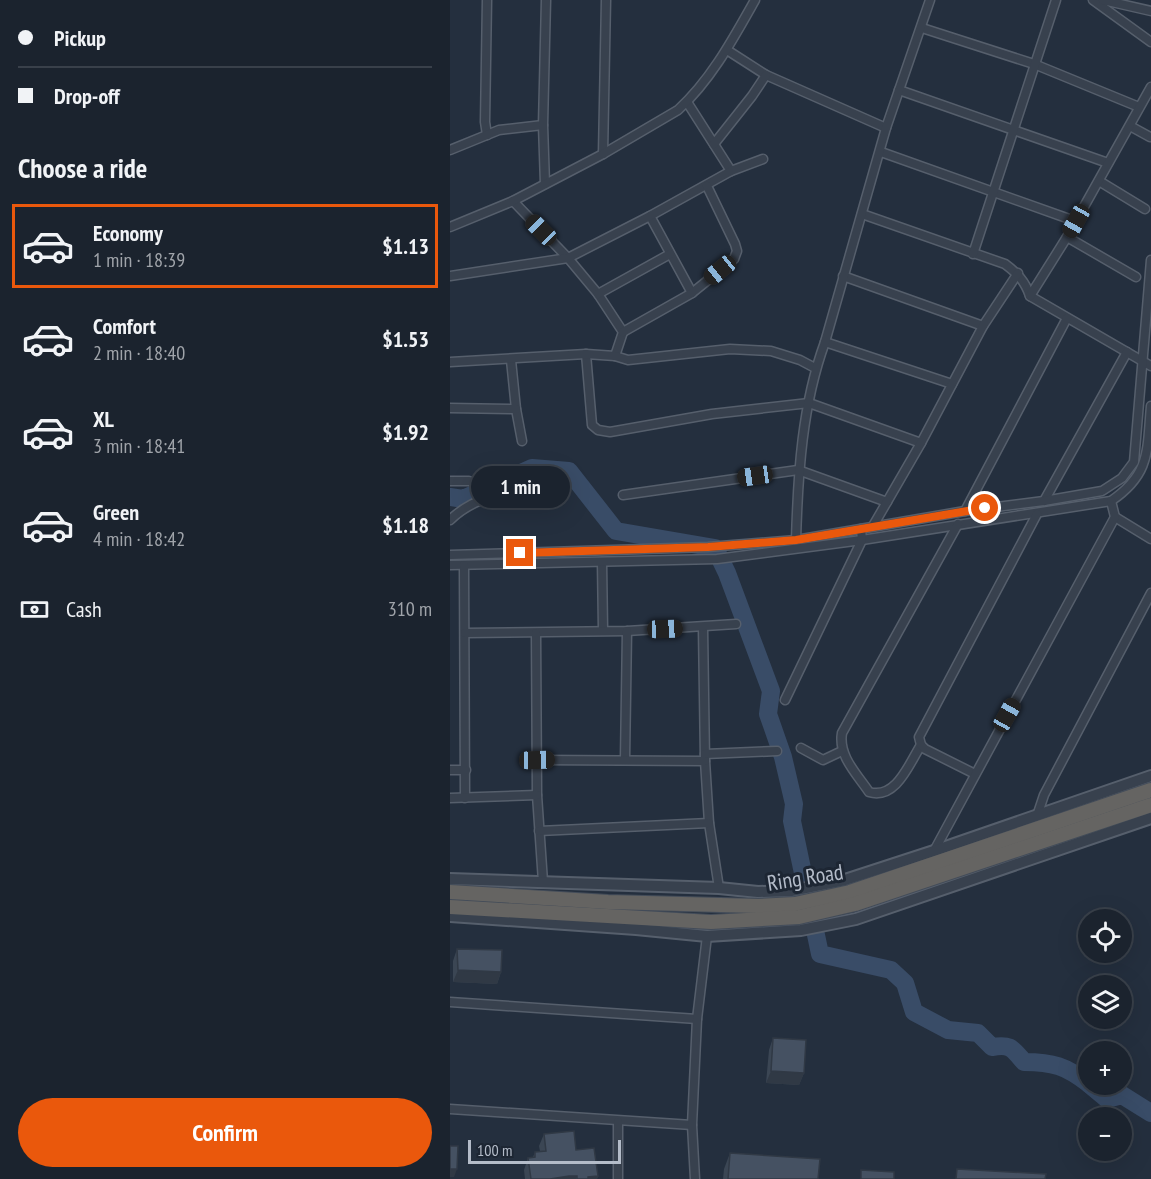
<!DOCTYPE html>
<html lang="en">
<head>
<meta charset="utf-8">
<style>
	body { margin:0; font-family:"PT Sans Narrow",sans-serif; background:#242b36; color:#f1f3f6; height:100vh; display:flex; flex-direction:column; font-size:22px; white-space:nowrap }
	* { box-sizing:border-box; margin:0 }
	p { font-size:20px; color:#a0a4aa }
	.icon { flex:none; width:33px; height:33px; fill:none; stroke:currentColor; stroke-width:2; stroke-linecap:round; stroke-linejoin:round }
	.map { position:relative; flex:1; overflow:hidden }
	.drawer { display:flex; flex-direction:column; background:#1b232e; width:450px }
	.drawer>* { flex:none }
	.hud { display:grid; align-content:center; height:132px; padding:0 18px; background:#1b232e }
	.controls { position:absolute; left:628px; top:909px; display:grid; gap:12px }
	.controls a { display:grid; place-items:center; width:54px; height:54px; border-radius:50%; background:#1b232e; box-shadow:0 6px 24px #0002,0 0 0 2px #39404a; font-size:30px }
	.scale { position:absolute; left:18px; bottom:15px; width:153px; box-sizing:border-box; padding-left:6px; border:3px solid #b4bcc9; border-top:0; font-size:16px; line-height:21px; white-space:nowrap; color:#b4bcc9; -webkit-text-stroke:4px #1d2633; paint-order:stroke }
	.end { position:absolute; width:27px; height:27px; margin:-14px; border:8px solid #ea580c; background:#fff; box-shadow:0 0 0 3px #fff }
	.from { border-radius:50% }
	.bubble { position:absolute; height:42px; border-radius:21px; background:#1b232e; box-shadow:0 6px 24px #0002,0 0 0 2px #39404a; font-size:20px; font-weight:800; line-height:42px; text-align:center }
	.car { position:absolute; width:18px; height:36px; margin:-18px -9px; border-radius:8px; box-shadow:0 0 4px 2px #0007; background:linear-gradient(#222 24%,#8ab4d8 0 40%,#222 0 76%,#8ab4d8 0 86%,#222 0) }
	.hud b { display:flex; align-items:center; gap:21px; height:57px; font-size:22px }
	.hud b+b { border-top:2px solid #39404a }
	.hud i { width:15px; height:15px; background:#f1f3f6 }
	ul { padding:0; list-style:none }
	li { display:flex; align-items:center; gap:18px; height:84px; margin:0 12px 9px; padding:0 6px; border:3px solid transparent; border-radius:0px }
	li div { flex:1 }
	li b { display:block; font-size:22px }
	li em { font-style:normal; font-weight:800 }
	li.active { border-color:#ea580c }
	li>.icon { width:54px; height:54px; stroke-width:1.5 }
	h2 { padding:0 18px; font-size:27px; line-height:72px }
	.pay { display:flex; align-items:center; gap:15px; height:66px; padding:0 18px; font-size:22px }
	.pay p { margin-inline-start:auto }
	.action { display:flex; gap:12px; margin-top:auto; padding:12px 18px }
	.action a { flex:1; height:69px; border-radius:36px; background:#ea580c; color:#fff; font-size:24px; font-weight:800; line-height:69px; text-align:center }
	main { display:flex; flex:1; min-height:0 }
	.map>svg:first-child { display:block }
</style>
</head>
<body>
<main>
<section class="drawer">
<div class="hud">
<b><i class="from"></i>Pickup</b>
<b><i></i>Drop-off</b>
</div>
<h2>Choose a ride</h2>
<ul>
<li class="active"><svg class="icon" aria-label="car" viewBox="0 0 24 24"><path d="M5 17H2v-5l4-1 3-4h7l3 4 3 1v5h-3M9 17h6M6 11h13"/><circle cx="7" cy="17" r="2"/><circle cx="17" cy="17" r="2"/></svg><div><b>Economy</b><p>1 min · 18:39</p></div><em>$1.13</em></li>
<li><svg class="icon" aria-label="car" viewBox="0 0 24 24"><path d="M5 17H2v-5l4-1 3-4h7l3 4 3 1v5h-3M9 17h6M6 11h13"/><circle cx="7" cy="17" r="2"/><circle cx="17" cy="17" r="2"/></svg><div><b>Comfort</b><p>2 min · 18:40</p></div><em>$1.53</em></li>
<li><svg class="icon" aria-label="car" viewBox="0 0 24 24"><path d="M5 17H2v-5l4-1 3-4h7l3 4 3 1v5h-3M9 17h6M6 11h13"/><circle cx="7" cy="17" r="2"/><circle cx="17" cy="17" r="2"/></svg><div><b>XL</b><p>3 min · 18:41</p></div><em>$1.92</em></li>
<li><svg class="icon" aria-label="car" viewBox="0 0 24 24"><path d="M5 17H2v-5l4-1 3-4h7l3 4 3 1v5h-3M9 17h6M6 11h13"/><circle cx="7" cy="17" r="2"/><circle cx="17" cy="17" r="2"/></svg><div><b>Green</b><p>4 min · 18:42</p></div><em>$1.18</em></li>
</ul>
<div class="pay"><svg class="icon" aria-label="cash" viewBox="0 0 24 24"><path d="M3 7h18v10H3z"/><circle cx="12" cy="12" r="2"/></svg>Cash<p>310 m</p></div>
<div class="action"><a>Confirm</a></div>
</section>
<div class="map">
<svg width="701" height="1179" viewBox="0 0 701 1179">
	<rect width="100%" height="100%" fill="#242f3e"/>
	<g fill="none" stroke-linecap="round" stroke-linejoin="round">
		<!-- river -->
		<g stroke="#394c67" stroke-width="18">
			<path d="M0,497L13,499L82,468L119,471L166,531L265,548L277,573L321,691L318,714L333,757L344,804L342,821L370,954L441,970L455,983L464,1012L498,1030L528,1033L542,1047C561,1044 562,1048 574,1062C603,1062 616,1066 639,1084"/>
			<path d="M639,1084L657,1099L672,1095L701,1113"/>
		</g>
		<defs>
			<g id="minor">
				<path d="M643,0L701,42"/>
				<path d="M653,0L701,11"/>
				<path d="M472,28L584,64L689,107"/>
				<path d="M277,50L316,75L436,128"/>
				<path d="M449,90L658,163"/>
				<path d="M237,102L281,171"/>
				<path d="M680,126L700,137"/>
				<path d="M37,135L35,122L37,0"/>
				<path d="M264,144L302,96L316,75"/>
				<path d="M0,150L49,130L93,125"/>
				<path d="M431,152L625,221"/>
				<path d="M153,154L156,0"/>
				<path d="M649,181L695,209"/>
				<path d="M95,184L93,125L96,0"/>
				<path d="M63,201L118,258L148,294L173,332L165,356"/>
				<path d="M412,214L555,264C567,273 575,281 580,296L701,366"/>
				<path d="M200,216L242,293"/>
				<path d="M0,227L63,201L153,154L228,110C261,80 283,39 305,0"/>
				<path d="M617,237L686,277"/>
				<path d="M523,254L606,0"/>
				<path d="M0,276L118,258L200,216L281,171L313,159"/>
				<path d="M393,276L533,326"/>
				<path d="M148,294L220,254"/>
				<path d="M580,296L617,237L701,87"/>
				<path d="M173,332L242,293L284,259L287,251L285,244L257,186"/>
				<path d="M375,342L502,384"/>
				<path d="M136,354L142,425L148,430L160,432L262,414L359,403L471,443"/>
				<path d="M61,360L66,409L72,441"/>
				<path d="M0,362L136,354L165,356L178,360L280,349L321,351L350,360L365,368"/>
				<path d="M0,408L66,409"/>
				<path d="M0,481H19"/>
				<path d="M173,495L348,470L437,502"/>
				<path d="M594,501L677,352"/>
				<path d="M515,511L617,318"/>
				<path d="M665,517L701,539"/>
				<path d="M0,520C26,495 54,494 88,488"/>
				<path d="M423,526L471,443L533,326L568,273"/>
				<path d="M346,540C348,473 352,405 375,342L436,128L480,0"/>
				<path d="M0,555L258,547L346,540L515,511L594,501L652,491L672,478L684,462L701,260"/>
				<path d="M152,562L153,630"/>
				<path d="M0,565L267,559L412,540L661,501C701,474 697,450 701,406"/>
				<path d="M14,565L15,798"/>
				<path d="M253,628L255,761L259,823L269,888"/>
				<path d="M15,633L177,631L286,624"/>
				<path d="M86,633L87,795L93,882"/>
				<path d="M335,700L412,540L411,529"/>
				<path d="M471,745C459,764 446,800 419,792C407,774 388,756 392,733L508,524"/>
				<path d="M351,748L373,760L392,751"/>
				<path d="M255,754L327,751"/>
				<path d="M175,759L177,631"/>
				<path d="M87,760L255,761"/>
				<path d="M0,770H16"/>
				<path d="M525,774L475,749L471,745L469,737L587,514"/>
				<path d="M0,798L87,795"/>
				<path d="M587,816L594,795L701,593"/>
				<path d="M89,831L259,823"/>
				<path d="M484,851L665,517L661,501"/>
				<path d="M0,1002L247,1019"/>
				<path d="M0,1109L242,1125"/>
				<path d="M168,1122V1179"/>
				<path d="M245,1179L242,1125L247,1019L257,936"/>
			</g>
			<g id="tertiary">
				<path d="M0,879L269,888L308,892L341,891L395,880L484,851L701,776"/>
				<path d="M0,916L186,929L257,936L351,930L406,919L701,818"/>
			</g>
			<g id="trunk">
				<path d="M0,892L158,902L308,906L345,904L400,892L701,790"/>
				<path d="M0,907L261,922L349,917L405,904L701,805"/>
			</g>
		</defs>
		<!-- minor casing -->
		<use href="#minor" stroke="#565f6c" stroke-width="11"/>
		<!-- tertiary casing -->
		<use href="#tertiary" stroke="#565f6c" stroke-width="14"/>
		<!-- trunk casing -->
		<use href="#trunk" stroke="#434c59" stroke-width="16"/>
		<!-- minor -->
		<use href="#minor" stroke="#38414e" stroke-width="8"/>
		<!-- tertiary -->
		<use href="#tertiary" stroke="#38414e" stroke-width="10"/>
		<!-- trunk -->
		<use href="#trunk" stroke="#656462" stroke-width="14"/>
	</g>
	<!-- wall -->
	<g fill="#3b4654">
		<path d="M7,949L51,972L47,984L3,982V961Z"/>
		<path d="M323,1038L354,1073L349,1085L316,1083L319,1050Z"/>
		<path d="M94,1134L126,1150L148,1176L147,1179H75L74,1170L78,1158L83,1157L85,1152L90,1151L89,1146Z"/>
		<path d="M280,1153L368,1179H273L274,1169Z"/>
	</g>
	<!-- shaded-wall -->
	<g fill="#303945">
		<path d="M8,970L51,972L47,984L3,982Z"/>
		<path d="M321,1071L354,1073L349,1085L316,1083Z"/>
		<path d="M0,1169H7L4,1177H0Z"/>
		<path d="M119,1176H127L126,1179H99Z"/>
		<path d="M148,1176L147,1179H137L138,1177Z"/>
	</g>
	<!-- building -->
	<g fill="#455162" stroke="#303945" stroke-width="1.5">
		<path d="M7,949L52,950L51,972L8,970Z"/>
		<path d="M323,1038L356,1040L354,1073L321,1071Z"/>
		<path d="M124,1131L126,1150L144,1148L148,1176L138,1177V1179H127V1176H119L100,1179H81L78,1158L85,1157V1152L96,1151L94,1134Z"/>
		<path d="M0,1146H8L7,1169H0Z"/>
		<path d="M280,1153L370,1159L368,1179H278Z"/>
		<path d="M507,1169L596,1174L595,1179H506Z"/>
		<path d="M411,1170L444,1172V1179H411Z"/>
	</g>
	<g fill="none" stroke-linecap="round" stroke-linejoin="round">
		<!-- route -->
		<path stroke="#ea580c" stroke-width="8" d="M70,553L258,547L346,540L535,508"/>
	</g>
	<g text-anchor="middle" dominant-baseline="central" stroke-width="6" stroke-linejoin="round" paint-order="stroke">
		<!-- street labels -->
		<g font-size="22" fill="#b4bcc9" stroke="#1d2633">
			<text transform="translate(355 877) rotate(-9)">Ring Road</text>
		</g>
	</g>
</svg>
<div class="controls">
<a><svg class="icon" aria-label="locate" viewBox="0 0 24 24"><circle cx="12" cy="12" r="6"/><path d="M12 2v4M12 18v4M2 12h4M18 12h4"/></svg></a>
<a><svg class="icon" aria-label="layers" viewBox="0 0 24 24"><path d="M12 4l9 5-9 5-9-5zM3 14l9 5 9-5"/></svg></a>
<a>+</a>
<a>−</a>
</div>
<div class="scale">100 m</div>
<i class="end from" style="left:535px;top:508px"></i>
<i class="end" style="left:70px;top:553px"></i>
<div class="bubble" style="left:21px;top:466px;width:99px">1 min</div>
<i class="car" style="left:626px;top:221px;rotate:209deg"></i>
<i class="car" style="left:91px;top:230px;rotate:315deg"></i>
<i class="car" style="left:270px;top:270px;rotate:231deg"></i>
<i class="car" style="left:305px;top:476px;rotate:262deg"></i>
<i class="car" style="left:215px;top:629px;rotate:88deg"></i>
<i class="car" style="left:557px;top:715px;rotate:29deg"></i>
<i class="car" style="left:87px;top:760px;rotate:89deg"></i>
</div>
</main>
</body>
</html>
